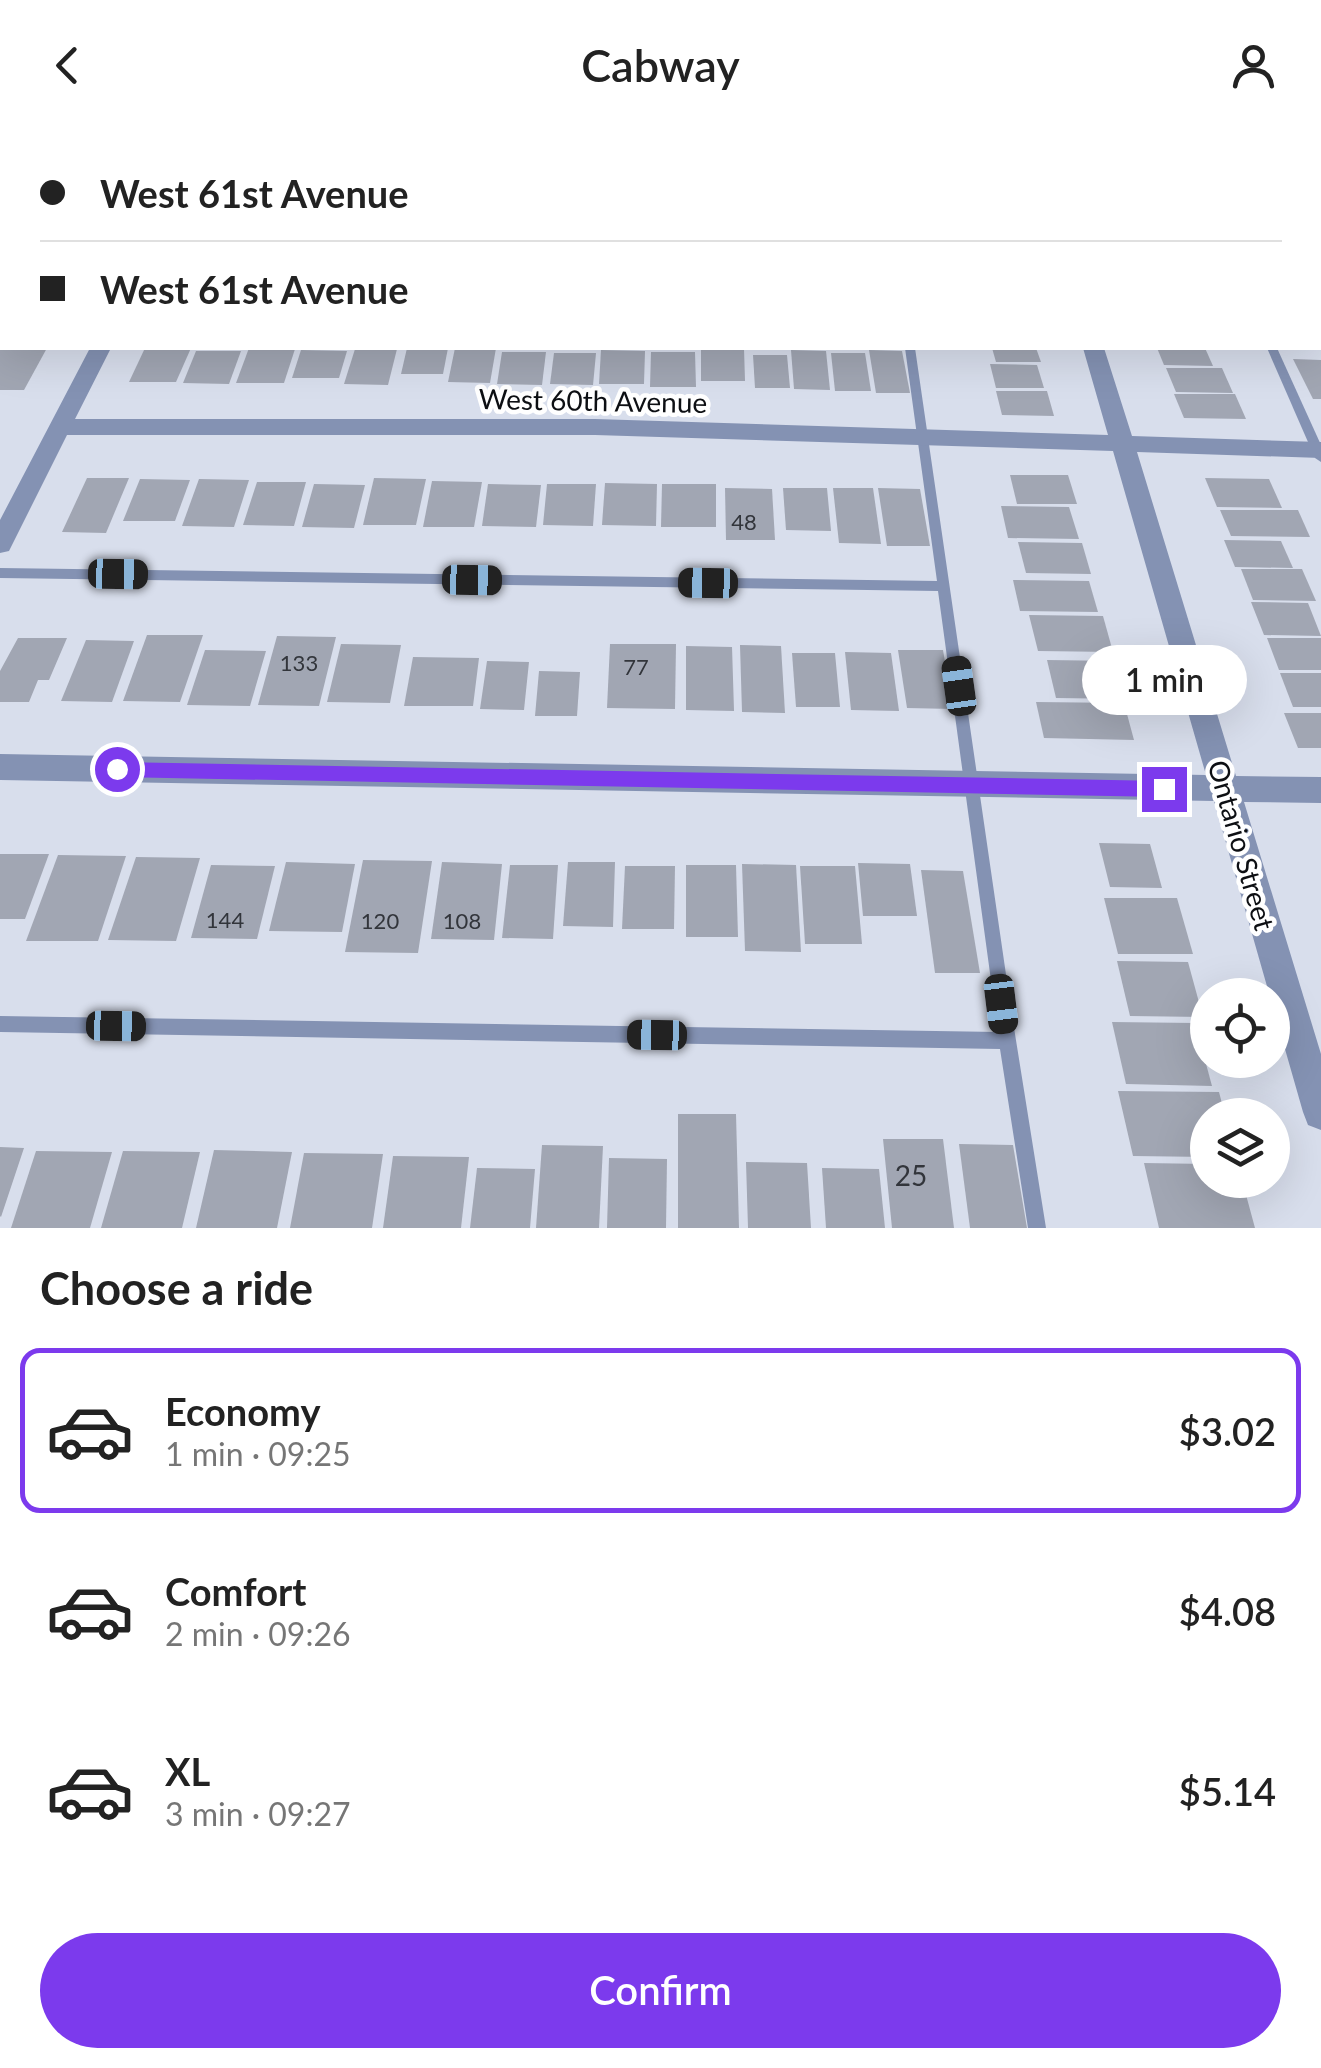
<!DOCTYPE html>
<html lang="en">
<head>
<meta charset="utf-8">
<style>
	body { margin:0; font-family:Lato,sans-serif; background:#f2f2f2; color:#222; height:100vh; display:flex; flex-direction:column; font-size:38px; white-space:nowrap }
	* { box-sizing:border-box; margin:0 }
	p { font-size:32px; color:#767676 }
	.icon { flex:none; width:55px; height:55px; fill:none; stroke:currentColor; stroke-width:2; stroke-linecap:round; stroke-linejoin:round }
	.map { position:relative; height:1098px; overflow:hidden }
	.sheet { display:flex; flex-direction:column; background:#fff; flex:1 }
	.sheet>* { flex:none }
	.top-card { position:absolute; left:0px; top:0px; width:1322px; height:220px; box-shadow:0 10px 40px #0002; display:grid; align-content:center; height:220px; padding:0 40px; background:#fff }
	.controls { position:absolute; left:1190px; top:848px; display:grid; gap:20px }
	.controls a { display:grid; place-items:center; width:100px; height:100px; border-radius:50%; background:#fff; box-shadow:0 10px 40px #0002; font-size:50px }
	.end { position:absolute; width:45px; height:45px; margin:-22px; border:12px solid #7c3aed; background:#fff; box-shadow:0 0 0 5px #fff }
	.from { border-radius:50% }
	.bubble { position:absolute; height:70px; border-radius:35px; background:#fff; box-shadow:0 10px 40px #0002; font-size:32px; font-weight:600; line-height:70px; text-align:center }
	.car { position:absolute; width:30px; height:60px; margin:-30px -15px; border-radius:12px; box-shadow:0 0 8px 2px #0007; background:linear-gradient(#222 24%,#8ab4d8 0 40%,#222 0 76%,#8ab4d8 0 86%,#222 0) }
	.top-card b { display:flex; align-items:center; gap:35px; height:95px; font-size:38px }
	.top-card b+b { border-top:2px solid #e0e0e0 }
	.top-card i { width:25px; height:25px; background:#222 }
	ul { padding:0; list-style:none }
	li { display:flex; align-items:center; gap:30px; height:165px; margin:0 20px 15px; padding:0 20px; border:5px solid transparent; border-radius:20px }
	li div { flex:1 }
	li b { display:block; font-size:38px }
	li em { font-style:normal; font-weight:600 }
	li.active { border-color:#7c3aed }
	li>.icon { width:90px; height:90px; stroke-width:1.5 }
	h2 { padding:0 40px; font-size:45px; line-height:120px }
	.primary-button { display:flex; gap:20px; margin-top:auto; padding:20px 40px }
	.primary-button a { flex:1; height:115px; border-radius:60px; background:#7c3aed; color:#fff; font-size:40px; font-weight:600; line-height:115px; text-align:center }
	header { display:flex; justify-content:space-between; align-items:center; height:130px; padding:0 40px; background:#fff; font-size:45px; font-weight:600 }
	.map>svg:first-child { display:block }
</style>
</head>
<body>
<header><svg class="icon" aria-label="back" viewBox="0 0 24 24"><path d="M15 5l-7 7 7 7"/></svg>Cabway<svg class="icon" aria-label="person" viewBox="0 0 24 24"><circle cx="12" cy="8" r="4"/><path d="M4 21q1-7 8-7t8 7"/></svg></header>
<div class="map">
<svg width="1321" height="1098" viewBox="0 0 1321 1098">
	<rect width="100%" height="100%" fill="#d8deec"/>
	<!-- built -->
	<path fill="#c9d2e6" d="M0,0H997V2H2L0,54Z"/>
	<!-- green -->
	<path fill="#97abd8" d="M492,0H987L988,2H491Z"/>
	<!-- building -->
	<g fill="#a1a6b3">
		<path d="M0,218H47L24,260H0Z"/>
		<path d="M145,218H191L176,252H129Z"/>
		<path d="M249,218L295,219L284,253H236Z"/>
		<path d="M407,218H448L443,244H401Z"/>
		<path d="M455,218H496L490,253L448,252Z"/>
		<path d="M701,218H744L745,251H701Z"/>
		<path d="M992,218H1036L1041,232H996Z"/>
		<path d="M1157,218H1205L1213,236L1164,235Z"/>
		<path d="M355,219H397L388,255L344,254Z"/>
		<path d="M301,220L347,221L339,248H292Z"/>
		<path d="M601,220L645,221L644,254H599Z"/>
		<path d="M791,220L826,221L830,260L794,259Z"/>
		<path d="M869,220L902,221L910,263H876Z"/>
		<path d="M196,221H241L229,254L183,253Z"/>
		<path d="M502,222H546L542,255L497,254Z"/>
		<path d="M651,222H695L696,257H650Z"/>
		<path d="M554,223H596L593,255L550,254Z"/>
		<path d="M831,223H865L871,261H835Z"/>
		<path d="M753,225H787L790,258H755Z"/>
		<path d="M1293,229L1321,230V269H1313Z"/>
		<path d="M990,234L1037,235L1044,258H996Z"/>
		<path d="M1166,238H1222L1233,263L1176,262Z"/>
		<path d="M996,261H1047L1054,286L1002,285Z"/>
		<path d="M1174,264H1235L1246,289L1184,288Z"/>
		<path d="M1010,345H1068L1077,374H1017Z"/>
		<path d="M87,348H129L106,403L62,402Z"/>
		<path d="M374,348L426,349L416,395H363Z"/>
		<path d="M1205,348L1269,349L1282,378L1217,377Z"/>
		<path d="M140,349L190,350L175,391H123Z"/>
		<path d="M199,349L249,350L234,397L182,396Z"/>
		<path d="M432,351L482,352L474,397H423Z"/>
		<path d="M257,352H306L294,396L243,395Z"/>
		<path d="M605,353L657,354L656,396L602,395Z"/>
		<path d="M314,354L365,355L354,398L302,397Z"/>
		<path d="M488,354L541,355L536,397L482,396Z"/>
		<path d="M547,354H596L593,396L543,395Z"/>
		<path d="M662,354H716V397H661Z"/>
		<path d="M725,358L772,359L775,410H726Z"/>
		<path d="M783,358H827L831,401L786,400Z"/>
		<path d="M833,358H873L881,414L839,413Z"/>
		<path d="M878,358L920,359L930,416H887Z"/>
		<path d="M1001,376L1069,377L1079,409L1008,408Z"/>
		<path d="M1220,380H1298L1310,407L1231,406Z"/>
		<path d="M1224,410L1281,411L1293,438L1235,437Z"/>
		<path d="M1018,412L1082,413L1091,444L1026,443Z"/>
		<path d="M1241,439H1302L1316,471L1253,470Z"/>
		<path d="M1013,450L1089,451L1098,482L1020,481Z"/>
		<path d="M1251,472L1308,473L1321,506L1264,505Z"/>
		<path d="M1029,485L1103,486L1113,522L1038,521Z"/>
		<path d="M147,505H203L180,572L123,571Z"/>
		<path d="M277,506L336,507L319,576L258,575Z"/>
		<path d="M18,508H67L49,550H38L29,572H0V541Z"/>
		<path d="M1267,508H1321V540H1279Z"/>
		<path d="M86,510L134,511L112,572L61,571Z"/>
		<path d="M341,514L401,515L390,573L327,572Z"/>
		<path d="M610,514H676L675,579L607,578Z"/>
		<path d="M740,515L781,516L785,583L742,582Z"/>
		<path d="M686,516L732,517L734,581L686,580Z"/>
		<path d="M205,520L266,521L250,576L187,575Z"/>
		<path d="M898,520H943L953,579L907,578Z"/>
		<path d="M845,522L891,523L899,581L851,580Z"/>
		<path d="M792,523H835L840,577H796Z"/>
		<path d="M413,527L479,528L473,576H404Z"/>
		<path d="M1047,530L1118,531L1129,569L1056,568Z"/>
		<path d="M487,531L529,532L524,580L480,579Z"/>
		<path d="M539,541L580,542L577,586H535Z"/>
		<path d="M1280,543H1321V577H1293Z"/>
		<path d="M1036,572L1124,573L1134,610L1044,608Z"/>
		<path d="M1284,583H1321V618H1298Z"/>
		<path d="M1099,713L1150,714L1162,758L1110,757Z"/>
		<path d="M0,724H49L25,789H0Z"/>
		<path d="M58,725L126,726L98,811H26Z"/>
		<path d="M136,727L200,728L176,811L108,810Z"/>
		<path d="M363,730L432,731L418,823L345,822Z"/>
		<path d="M286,732L355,734L342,802L269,801Z"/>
		<path d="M442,732L502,734L494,810L431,809Z"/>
		<path d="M568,732H615L613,797L563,796Z"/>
		<path d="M858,733L910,734L917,786H863Z"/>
		<path d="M742,734L796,735L801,822L745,821Z"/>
		<path d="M211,735L275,736L257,809L191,808Z"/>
		<path d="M510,735H558L553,809L502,808Z"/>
		<path d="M686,735H736L738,807H686Z"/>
		<path d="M625,736H675L674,799H622Z"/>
		<path d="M800,736H855L862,814H805Z"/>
		<path d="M921,740L963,741L980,843H935Z"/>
		<path d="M1104,768H1177L1193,824H1118Z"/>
		<path d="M1117,831L1188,832L1203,887L1130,886Z"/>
		<path d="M1112,892L1195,893L1212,956L1126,954Z"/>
		<path d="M1118,961L1219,962L1225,985H1208V1027L1133,1026Z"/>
		<path d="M678,984H736L739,1098H678Z"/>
		<path d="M883,1009H943L954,1098H892Z"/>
		<path d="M959,1014L1013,1015L1027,1098H970Z"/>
		<path d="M542,1015L603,1016L599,1098H536Z"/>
		<path d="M0,1017L24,1018L1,1087L0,1086Z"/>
		<path d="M214,1020L292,1022L277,1098H196Z"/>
		<path d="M36,1021L112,1022L90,1098H11Z"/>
		<path d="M123,1021L200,1022L182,1098H101Z"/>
		<path d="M304,1023L383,1024L372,1098H290Z"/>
		<path d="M393,1026L469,1027L461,1098H383Z"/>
		<path d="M609,1028L667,1029L666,1098H607Z"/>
		<path d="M746,1032L807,1033L811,1098H748Z"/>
		<path d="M1144,1033L1208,1034V1050H1242L1255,1098H1159Z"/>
		<path d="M477,1038L535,1039L530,1098H470Z"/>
		<path d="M822,1038L879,1039L885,1098H826Z"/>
	</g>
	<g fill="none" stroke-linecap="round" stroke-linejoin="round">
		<!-- service -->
		<g fill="#8492b3" fill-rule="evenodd">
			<path d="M1189,0H1198L1199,2H1191Z"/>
			<rect x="1320" y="181" width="1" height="6"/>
			<path d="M905,218H915L1011,879L1046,1098H1028L1000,919L0,902V886L998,902L938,461L0,448V438L937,451Z"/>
			<path d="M1267,218H1277L1321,315V332L1315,328Z"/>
		</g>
		<!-- minor -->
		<g fill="#8492b3" fill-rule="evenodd">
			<path d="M1017,0H1035L1036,2H1019Z"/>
			<rect x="0" y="64" width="2" height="12"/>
			<rect x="1320" y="78" width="1" height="12"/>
			<path d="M90,218H111L75,289H595L1108,305L1083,218H1104L1132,306L1321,312V328L1137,322L1236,646L1321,647V673L1244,672L1321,924V1000L1308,995L1303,982L1214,671L0,650V624L1206,645L1113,321L595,305H67L9,421L0,423V390Z"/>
		</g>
	</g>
	<!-- route -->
	<path fill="#7c3aed" d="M117,632L1164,651L1173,659L1164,667L117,647L108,639Z"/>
	<g text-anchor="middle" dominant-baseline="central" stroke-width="9" stroke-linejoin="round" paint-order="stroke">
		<!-- number labels -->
		<g font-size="22" fill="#32353b">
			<text x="744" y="391">48</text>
			<text x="299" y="532">133</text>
			<text x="636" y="536">77</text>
			<text x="225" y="789">144</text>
			<text x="380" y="790">120</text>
			<text x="462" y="790">108</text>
		</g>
		<!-- street labels -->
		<g font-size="28" fill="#0d0f13" stroke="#fff">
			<text transform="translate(593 270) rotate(1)">West 60th Avenue</text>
			<text transform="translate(1242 715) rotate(74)">Ontario Street</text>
		</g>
		<!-- near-number labels -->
		<g font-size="28" fill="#32353b">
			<text x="911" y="1045">25</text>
		</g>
	</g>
</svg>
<div class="controls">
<a><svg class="icon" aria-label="locate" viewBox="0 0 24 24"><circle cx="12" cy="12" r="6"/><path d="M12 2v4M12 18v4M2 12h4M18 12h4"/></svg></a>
<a><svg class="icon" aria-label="layers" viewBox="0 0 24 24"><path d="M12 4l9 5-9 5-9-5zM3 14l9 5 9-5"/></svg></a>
</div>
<i class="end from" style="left:117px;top:639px"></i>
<i class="end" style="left:1164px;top:659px"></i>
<div class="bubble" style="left:1082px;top:515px;width:165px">1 min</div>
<i class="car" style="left:118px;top:444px;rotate:91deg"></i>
<i class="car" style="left:472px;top:450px;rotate:91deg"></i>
<i class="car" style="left:708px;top:453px;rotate:271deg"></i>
<i class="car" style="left:959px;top:556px;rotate:352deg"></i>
<i class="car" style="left:1001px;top:874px;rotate:173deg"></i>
<i class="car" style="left:116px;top:896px;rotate:91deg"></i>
<i class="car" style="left:657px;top:905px;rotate:271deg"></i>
<div class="top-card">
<b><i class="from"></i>West 61st Avenue</b>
<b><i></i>West 61st Avenue</b>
</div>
</div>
<section class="sheet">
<h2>Choose a ride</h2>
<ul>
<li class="active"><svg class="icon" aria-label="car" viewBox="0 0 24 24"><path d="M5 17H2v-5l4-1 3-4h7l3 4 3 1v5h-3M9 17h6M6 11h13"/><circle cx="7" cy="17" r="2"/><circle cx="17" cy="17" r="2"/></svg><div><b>Economy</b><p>1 min · 09:25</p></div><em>$3.02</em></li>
<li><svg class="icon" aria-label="car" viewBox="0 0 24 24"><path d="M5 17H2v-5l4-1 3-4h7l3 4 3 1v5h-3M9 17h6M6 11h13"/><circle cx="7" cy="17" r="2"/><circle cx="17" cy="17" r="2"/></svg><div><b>Comfort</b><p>2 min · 09:26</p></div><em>$4.08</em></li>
<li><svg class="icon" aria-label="car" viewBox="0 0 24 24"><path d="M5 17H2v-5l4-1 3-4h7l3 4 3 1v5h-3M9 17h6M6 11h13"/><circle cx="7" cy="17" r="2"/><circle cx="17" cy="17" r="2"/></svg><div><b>XL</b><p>3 min · 09:27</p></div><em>$5.14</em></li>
</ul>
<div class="primary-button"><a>Confirm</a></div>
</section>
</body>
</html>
